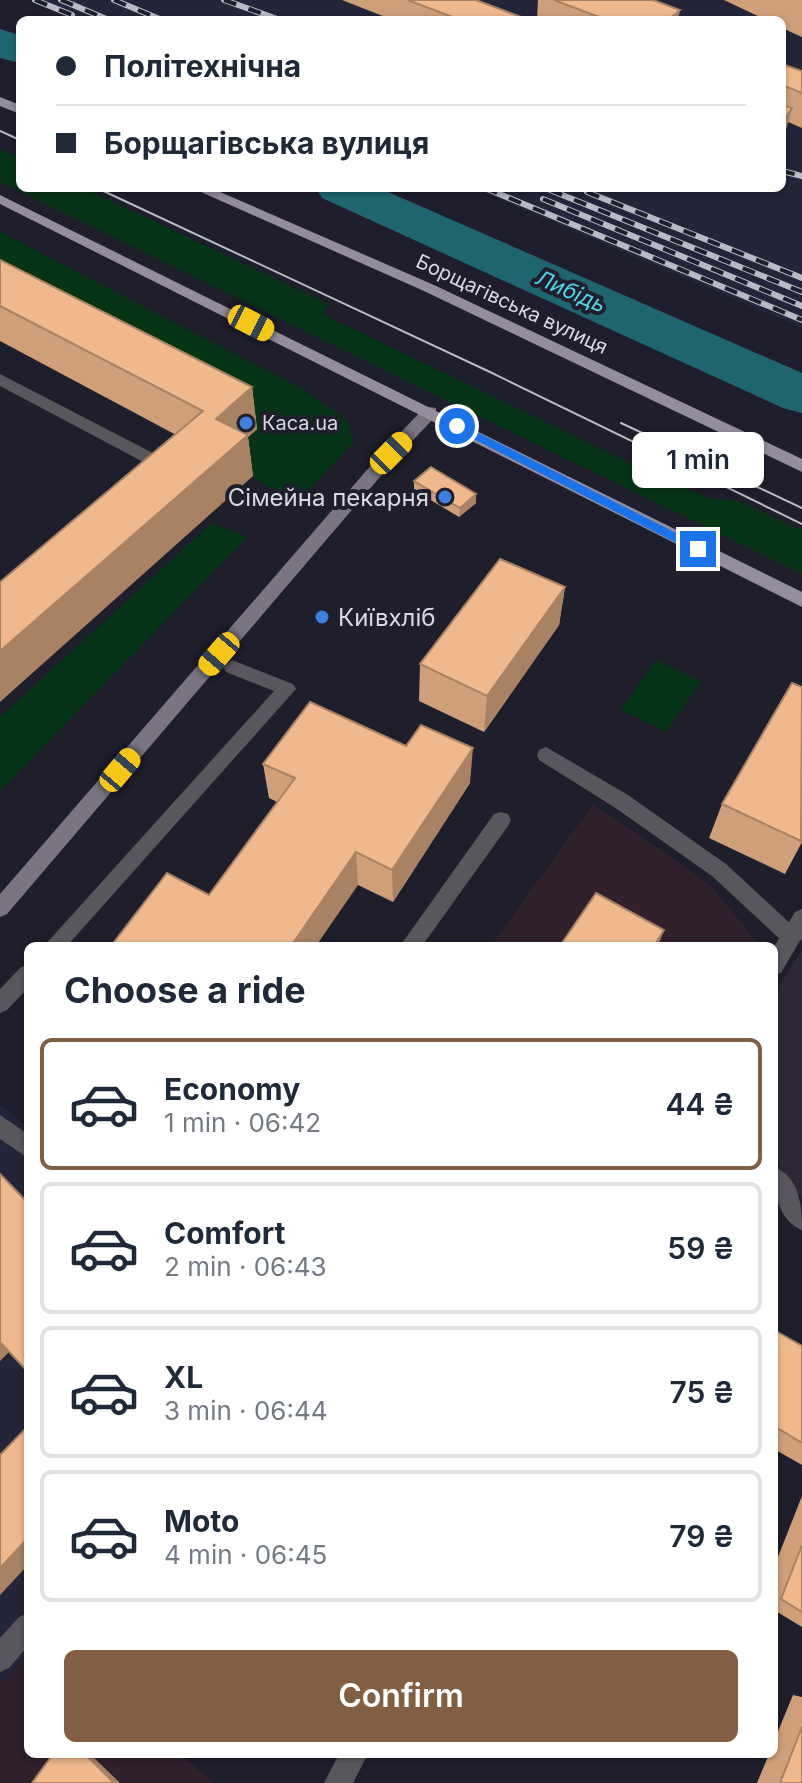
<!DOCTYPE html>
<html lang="en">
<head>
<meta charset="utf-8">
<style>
	body { margin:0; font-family:Inter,sans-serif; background:#f6f6f7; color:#1f2937; height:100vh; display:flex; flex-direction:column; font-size:30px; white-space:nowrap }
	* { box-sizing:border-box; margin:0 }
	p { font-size:26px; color:#747a83 }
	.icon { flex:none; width:44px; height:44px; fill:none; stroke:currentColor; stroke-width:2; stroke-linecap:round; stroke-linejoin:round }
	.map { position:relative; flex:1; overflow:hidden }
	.side { position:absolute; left:24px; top:942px; width:754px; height:816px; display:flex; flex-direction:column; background:#fff; border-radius:12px; box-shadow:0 2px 6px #0004 }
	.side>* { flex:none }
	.banner { position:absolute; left:16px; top:16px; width:770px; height:176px; border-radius:12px; box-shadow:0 2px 6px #0004; display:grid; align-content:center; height:176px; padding:0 40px; background:#fff }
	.end { position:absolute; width:36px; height:36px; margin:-18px; border:10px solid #1a73e8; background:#fff; box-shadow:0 0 0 4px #fff }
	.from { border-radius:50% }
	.bubble { position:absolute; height:56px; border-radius:12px; background:#fff; box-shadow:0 2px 6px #0004; font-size:26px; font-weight:600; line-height:56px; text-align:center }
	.car { position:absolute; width:24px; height:48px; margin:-24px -12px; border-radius:10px; box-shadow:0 0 6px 2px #0007; background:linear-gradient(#f5c518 24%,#345 0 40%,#f5c518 0 76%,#345 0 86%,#f5c518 0) }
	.banner b { display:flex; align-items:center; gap:28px; height:76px; font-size:30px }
	.banner b+b { border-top:2px solid #e0e1e3 }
	.banner i { width:20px; height:20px; background:#1f2937 }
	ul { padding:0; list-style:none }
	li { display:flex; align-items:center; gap:24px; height:132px; margin:0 16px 12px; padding:0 24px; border:4px solid #e0e1e3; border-radius:12px }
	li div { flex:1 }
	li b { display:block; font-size:30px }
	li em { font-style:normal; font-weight:600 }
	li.selected { border-color:#825e42 }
	li>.icon { width:72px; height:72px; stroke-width:1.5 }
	h2 { padding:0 40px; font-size:36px; line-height:96px }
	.button { display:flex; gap:16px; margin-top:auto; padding:16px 40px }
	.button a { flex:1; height:92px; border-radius:12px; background:#825e42; color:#fff; font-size:32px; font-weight:600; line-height:92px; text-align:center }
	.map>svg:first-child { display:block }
</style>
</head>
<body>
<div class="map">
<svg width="802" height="1783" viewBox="0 0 802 1783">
	<rect width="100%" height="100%" fill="#1e1e2c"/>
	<!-- commercial -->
	<g fill="#30212d">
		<path d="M593,804L710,884L760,946H491Z"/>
		<path d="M28,1652V1754H181L213,1783H0V1685Z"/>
	</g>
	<!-- built -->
	<g fill="#252539">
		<path d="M28,0H802V328L473,188H782V20H75Z"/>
		<path d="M0,1105L28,1127V1652L0,1685Z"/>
	</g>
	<!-- education -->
	<path fill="#2e2736" d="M802,950V1199L774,1159V993Z"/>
	<!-- green -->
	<g fill="#063416">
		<path d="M0,149L20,158V188H83L329,304L322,314L626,461L708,498L742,502L802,531V574L0,182Z"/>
		<path d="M0,232L297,386L347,420L354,442L297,502L222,460L0,296Z"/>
		<path d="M212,523L247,537L0,791V717Z"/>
		<path d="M656,660L701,681L666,732L621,710Z"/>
	</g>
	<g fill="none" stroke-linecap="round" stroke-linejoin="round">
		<!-- river -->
		<g fill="#1f656f" fill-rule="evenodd">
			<path d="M0,29L20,35V63L0,58Z"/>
			<path d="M315,188H379L802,373V413L783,408L322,198Z"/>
		</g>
		<!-- lane -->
		<g fill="#59565d" fill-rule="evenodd">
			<path d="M0,374L178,466L180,470L172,476L166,474L0,386Z"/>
			<path d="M232,660L293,684L296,689L67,946H44L274,691L226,672L223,667Z"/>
			<path d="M546,747L628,795L726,864L793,926L802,922V940L790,945L783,942L712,876L614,807L539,760L537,755L539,750Z"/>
			<path d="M501,812L508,814L511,820L508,826L422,946H400L494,814Z"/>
			<path d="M28,965V988L7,1010L0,1013V989L21,967Z"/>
			<path d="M0,1115L28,1134V1158L0,1139Z"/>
			<path d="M774,1167C800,1177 802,1207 802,1230C777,1220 774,1191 774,1167Z"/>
			<path d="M28,1613V1646L9,1668L0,1672V1638L19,1617Z"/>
		</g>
		<!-- street -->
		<g fill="#59565d" fill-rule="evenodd">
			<path d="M802,909V937L781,973L774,975V947L795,912Z"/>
			<path d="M339,1754H368L353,1783H324Z"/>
		</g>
		<!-- secondary -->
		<path fill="#7a7580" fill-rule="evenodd" d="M430,407L436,408V416L397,457L7,914L0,917V894L385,449L424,408Z"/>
		<!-- primary -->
		<g fill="#938d9c" fill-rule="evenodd">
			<path d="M0,97L20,105V114L0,106Z"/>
			<path d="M192,188H211L434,285L802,459V472L424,291Z"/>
			<path d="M0,195L802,592V607L0,204Z"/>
		</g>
		<!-- tram -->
		<g stroke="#b9bac4" stroke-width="2">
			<path d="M0,131L20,140"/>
			<path d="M97,188L490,372L802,524"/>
			<path d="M621,423L802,508"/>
		</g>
		<defs>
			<g id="rail">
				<path d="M35,0L72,15"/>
				<path d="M61,0L109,20"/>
				<path d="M114,0L162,20"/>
				<path d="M224,0L280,20"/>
				<path d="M782,171L802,176"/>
				<path d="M485,188L802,320"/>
				<path d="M550,190L802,292"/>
				<path d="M587,192L802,278"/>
				<path d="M543,199L802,306"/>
			</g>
		</defs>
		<!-- rail casing -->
		<use href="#rail" stroke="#b9bac4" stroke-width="6"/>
		<!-- rail -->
		<use href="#rail" stroke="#1e1e2c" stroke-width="4" stroke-dasharray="13" stroke-linecap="butt"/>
	</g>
	<!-- wall -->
	<g fill="#ce9f79">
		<path d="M342,0H476L529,20H393Z"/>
		<path d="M538,0H653L678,20H537Z"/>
		<path d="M724,0H802V37L782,28V20H766Z"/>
		<path d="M782,64L802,71V128L788,122L782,142Z"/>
		<path d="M0,260L252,387L257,429L248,437L253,476L0,341Z"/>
		<path d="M414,481L476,503L459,517L414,490Z"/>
		<path d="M565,587L559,625L484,732L419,701L420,664Z"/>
		<path d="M263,764L470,783L393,902L358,885L209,895L277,802L269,798Z"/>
		<path d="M722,804L802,842L785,874L709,838Z"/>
		<path d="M774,1330L802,1346V1465L774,1449Z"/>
		<path d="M802,1496V1627L774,1610V1567Z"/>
		<path d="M793,1695L802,1697V1783H757L769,1754H774V1741Z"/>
	</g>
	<!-- shaded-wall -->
	<g fill="#a88263">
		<path d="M680,10L678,20H668Z"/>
		<path d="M792,108L783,140L782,142V123Z"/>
		<path d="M252,387L257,429L248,437L253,476L0,702V651L216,419Z"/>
		<path d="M476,494V503L459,517L460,508Z"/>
		<path d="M565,587L559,625L484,732L487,696Z"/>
		<path d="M473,748L470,783L393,902L392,870Z"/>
		<path d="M356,852L358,885L316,946H291Z"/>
		<path d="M664,930L658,946H654Z"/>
		<path d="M0,1340L12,1349L0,1361Z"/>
		<path d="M28,1538V1565L0,1595V1568Z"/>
		<path d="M85,1754H90L120,1783H114Z"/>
	</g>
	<!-- building -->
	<g fill="#f0b98d" stroke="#a88263" stroke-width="2">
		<path d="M408,0H476L529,20H460Z"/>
		<path d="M554,0H653L680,10L668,20H607Z"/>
		<path d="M782,64L802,71V93L782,85Z"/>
		<path d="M782,105L792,108L782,123Z"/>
		<path d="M0,260L252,387L216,419L248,435L0,651V582L203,411L0,306Z"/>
		<path d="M431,467L476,494L460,508L414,481Z"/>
		<path d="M500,559L565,587L487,696L420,664Z"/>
		<path d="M792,683L802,687L801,841L722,804Z"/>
		<path d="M310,702L406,746L421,725L473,748L392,870L356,852L291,946H111L167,873L209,895L295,778L263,764Z"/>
		<path d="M596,893L664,930L654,946H560Z"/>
		<path d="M0,1174L28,1203V1372L0,1342Z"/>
		<path d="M774,1330L802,1346V1443L774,1426Z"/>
		<path d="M28,1426V1538L0,1568V1455Z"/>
		<path d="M802,1545V1612L781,1599Z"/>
		<path d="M802,1727V1783H780Z"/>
		<path d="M53,1754H85L114,1783H32Z"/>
	</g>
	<!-- route -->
	<path fill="#1a73e8" d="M457,422L702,546L704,549L694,552L454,429L452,426Z"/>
	<!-- markers -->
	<g fill="#3f7fe0" stroke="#1e1e2c" stroke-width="3">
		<circle cx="246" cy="423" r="8"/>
		<circle cx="445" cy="497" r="8"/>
		<circle cx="322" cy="617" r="8"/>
	</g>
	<g text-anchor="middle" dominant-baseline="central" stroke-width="8" stroke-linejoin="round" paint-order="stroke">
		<!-- far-street labels -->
		<g font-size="20" fill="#d7d8e1" stroke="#1e1e2c">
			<text transform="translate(512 304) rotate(25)">Борщагівська вулиця</text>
		</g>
		<!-- far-poi labels -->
		<g font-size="20" fill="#d7d8e1" stroke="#1e1e2c" text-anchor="start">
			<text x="262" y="423">Каса.ua</text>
		</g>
		<!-- far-water labels -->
		<g font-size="22" font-style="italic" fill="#4fd4e7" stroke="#1e1e2c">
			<text transform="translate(571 291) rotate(24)">Либідь</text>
		</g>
		<!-- poi labels -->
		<g font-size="24" fill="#d7d8e1" stroke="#1e1e2c" text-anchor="end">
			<text x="429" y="497">Сімейна пекарня</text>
			<text x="338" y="617" text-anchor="start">Київхліб</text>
		</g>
	</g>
</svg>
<i class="end from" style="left:457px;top:426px"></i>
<i class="end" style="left:698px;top:549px"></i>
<div class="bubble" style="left:632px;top:432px;width:132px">1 min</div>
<i class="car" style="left:251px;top:323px;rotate:117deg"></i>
<i class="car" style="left:391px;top:453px;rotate:45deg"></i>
<i class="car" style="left:219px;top:654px;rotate:221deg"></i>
<i class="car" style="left:120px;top:770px;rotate:40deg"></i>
<div class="banner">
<b><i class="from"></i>Політехнічна</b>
<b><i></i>Борщагівська вулиця</b>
</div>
<section class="side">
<h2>Choose a ride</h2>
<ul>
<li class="selected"><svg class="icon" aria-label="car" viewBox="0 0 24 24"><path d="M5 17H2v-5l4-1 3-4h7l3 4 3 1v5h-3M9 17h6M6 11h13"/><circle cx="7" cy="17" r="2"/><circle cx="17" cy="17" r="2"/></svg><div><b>Economy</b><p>1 min · 06:42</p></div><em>44 ₴</em></li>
<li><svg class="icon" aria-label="car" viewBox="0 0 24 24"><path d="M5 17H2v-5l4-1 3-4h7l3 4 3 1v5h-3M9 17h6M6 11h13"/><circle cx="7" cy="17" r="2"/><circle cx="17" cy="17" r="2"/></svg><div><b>Comfort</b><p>2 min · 06:43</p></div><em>59 ₴</em></li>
<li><svg class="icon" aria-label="car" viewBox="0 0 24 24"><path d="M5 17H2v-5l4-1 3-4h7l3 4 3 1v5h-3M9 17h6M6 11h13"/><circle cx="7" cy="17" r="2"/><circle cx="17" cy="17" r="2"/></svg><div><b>XL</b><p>3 min · 06:44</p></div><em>75 ₴</em></li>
<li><svg class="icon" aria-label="car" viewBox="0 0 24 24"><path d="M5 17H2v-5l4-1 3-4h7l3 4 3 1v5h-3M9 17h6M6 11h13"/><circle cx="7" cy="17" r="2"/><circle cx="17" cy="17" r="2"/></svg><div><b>Moto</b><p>4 min · 06:45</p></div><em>79 ₴</em></li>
</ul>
<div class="button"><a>Confirm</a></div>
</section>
</div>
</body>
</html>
